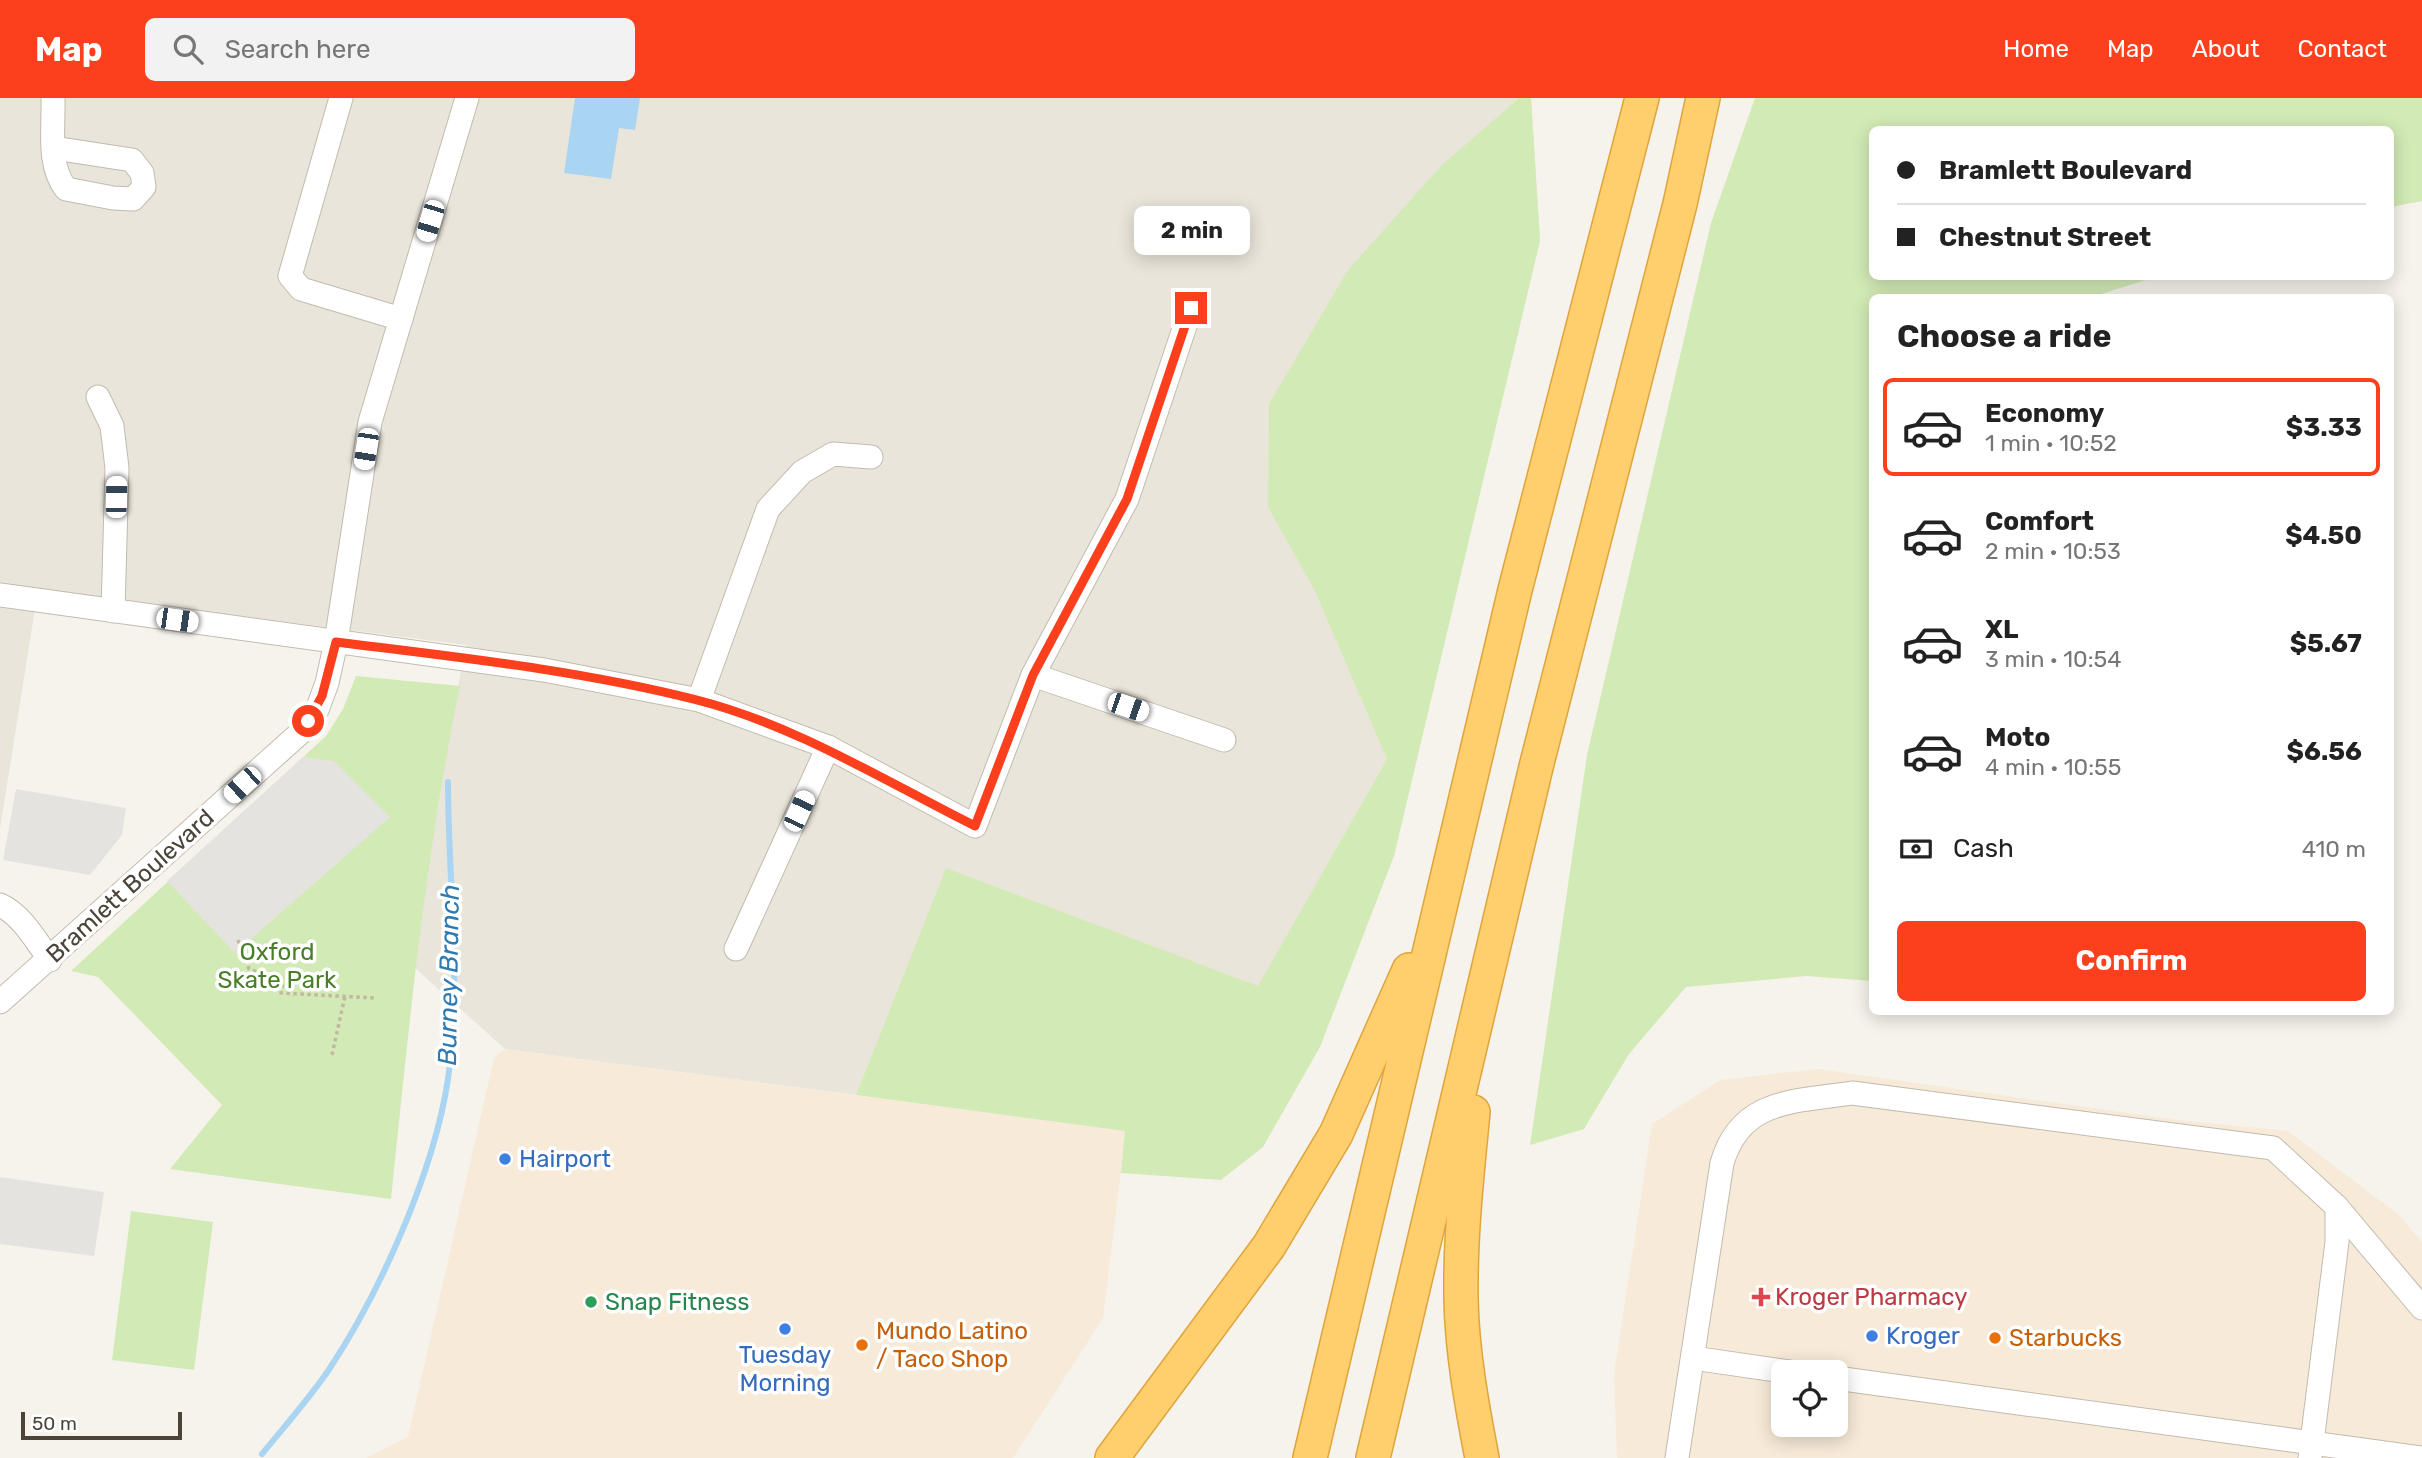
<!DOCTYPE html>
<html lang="en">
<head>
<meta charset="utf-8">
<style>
	body { margin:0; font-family:Rubik,sans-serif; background:#f2f2f2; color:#222; height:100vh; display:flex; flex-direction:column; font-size:26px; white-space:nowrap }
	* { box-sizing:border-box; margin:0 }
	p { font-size:23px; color:#767676 }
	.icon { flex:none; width:38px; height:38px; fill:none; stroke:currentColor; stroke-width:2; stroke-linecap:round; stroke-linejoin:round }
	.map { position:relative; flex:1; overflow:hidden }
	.sheet { position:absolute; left:1869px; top:196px; width:525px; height:721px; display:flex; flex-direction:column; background:#fff; border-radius:10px; box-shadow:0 4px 18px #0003 }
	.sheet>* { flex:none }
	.banner { position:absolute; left:1869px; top:28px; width:525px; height:154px; border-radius:10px; box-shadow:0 4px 18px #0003; display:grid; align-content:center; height:154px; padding:0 28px; background:#fff }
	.tools { position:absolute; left:1771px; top:1262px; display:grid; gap:14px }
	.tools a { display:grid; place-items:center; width:77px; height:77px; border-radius:10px; background:#fff; box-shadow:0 4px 18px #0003; font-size:35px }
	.scale { position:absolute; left:21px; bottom:18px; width:161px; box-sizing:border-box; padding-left:7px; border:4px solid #4b4439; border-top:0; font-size:19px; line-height:24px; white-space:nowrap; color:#4b4439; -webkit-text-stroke:5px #fff; paint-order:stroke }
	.end { position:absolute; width:32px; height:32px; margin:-16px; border:9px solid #fc3f1d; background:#fff; box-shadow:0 0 0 4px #fff }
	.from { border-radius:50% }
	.bubble { position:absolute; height:49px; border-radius:10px; background:#fff; box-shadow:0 4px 18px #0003; font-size:23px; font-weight:700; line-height:49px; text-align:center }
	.car { position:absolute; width:21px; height:42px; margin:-21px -10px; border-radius:9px; box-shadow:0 0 5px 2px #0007; background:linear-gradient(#fff 24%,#345 0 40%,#fff 0 76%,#345 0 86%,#fff 0) }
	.banner b { display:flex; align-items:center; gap:24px; height:66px; font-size:26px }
	.banner b+b { border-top:2px solid #e0e0e0 }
	.banner i { width:18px; height:18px; background:#222 }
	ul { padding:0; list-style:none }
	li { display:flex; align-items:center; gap:21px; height:98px; margin:0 14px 10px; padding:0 14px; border:4px solid transparent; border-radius:10px }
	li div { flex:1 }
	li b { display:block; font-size:26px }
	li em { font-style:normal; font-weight:700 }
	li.active { border-color:#fc3f1d }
	li>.icon { width:63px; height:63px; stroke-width:1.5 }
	h2 { padding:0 28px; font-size:32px; line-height:84px }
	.pay { display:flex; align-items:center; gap:18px; height:77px; padding:0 28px; font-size:26px }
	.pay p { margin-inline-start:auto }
	.cta { display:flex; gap:14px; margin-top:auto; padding:14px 28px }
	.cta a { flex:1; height:80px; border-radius:10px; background:#fc3f1d; color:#fff; font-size:28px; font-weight:700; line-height:80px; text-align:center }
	header { display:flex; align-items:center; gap:42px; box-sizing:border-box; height:98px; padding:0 35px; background:#fc3f1d; color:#fff }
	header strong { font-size:33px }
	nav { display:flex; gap:38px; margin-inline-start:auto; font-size:24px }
	.search { width:490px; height:63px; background:#f2f2f2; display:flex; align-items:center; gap:18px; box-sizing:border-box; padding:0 24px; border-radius:10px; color:#767676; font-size:26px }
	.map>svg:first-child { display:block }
</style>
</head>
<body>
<header>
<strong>Map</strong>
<div class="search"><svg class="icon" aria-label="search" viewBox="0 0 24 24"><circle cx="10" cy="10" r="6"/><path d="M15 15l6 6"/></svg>Search here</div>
<nav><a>Home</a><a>Map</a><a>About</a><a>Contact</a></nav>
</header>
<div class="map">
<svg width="2422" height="1360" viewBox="0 0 2422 1360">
	<rect width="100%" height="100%" fill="#f6f3ec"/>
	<!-- residential -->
	<path fill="#eae5da" d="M0,0H1531L1540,143L1387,661L1258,889L946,771L856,997L505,951L415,870L438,692L466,547L38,492L0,731Z"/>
	<!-- commercial -->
	<g fill="#f7ead8" fill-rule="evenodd">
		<path d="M505,951L1126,1033L1103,1220L1013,1360H366L408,1339L494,960Z"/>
		<path d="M1818,971L2177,1022L2288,1033L2400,1118L2422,1144V1360H1617L1614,1276L1652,1026L1720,982ZM1783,1274H1836V1326H1783Z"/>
	</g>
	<!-- green -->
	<g fill="#d2eab5">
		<path d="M1519,0H1531L1540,143L1394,758L1320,949L1263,1049L1221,1082L1121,1075L1125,1033L856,997L946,770L1258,888L1387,661L1315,493L1268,409L1269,306L1348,172L1441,68Z"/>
		<path d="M1755,0H2422V103L2391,109L2390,32H1872V178L2155,179L2092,199L1872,200V883L1806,878L1686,889L1629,956L1584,1031L1530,1047L1587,657L1711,125Z"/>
		<path d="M356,578L460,588C425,757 409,929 391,1101L170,1071L222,1007L98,879L71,873L326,638L343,611Z"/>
		<path d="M131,1113L213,1124L194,1272L112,1262Z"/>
	</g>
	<!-- parking -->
	<g fill="#e5e3e0">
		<path d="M303,659L334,663L390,719L235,855L167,783Z"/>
		<path d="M16,691L126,710L122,737L90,777L3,762Z"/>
		<path d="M0,1079L104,1094L94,1158L0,1146Z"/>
	</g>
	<!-- water -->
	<path fill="#a9d4f2" d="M575,0H640L635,32L619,30L611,81L564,75Z"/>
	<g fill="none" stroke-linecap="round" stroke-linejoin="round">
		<!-- stream -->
		<path stroke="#a9d4f2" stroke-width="6" d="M262,1356C284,1329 308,1302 328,1273C380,1195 434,1074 448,981C462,884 448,782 448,684"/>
		<defs>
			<g id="minor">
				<path d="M53,0C54,30 47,67 66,91L113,100L133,101L144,89L142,75L132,62L54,50"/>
				<path d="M341,0L290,178L301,191L401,221"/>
				<path d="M98,299L112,328L117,370L113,513"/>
				<path d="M0,497L544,572L699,602L828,649L975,728L1033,577L1127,401L1191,210"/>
				<path d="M1033,577L1224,642"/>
				<path d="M699,602L768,411L802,374L833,356L871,359"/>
				<path d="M0,807C22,817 36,843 50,862"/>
				<path d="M736,851L828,649"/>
				<path d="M0,904L300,635L317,612L327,585L336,544L370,324L467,0"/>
				<path d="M2337,1109L2422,1210"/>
				<path d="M1693,1260L1790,1274"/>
				<path d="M1836,1280L2422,1360"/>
				<path d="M1677,1360L1722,1065C1741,1000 1795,1004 1852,995L2273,1050L2337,1109V1144L2310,1360"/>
			</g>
			<g id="highway">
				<path d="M1473,1014C1467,1076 1460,1139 1461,1201C1462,1254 1472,1308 1482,1360"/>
				<path d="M1112,1360L1269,1148L1336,1036L1409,872"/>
				<path d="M1310,1360L1515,492L1642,0"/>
				<path d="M1373,1360L1536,669L1680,106L1703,0"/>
			</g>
		</defs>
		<!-- minor casing -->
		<use href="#minor" stroke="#c2bbae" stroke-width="25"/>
		<!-- highway casing -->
		<use href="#highway" stroke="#e0a43c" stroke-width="36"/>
		<!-- path -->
		<g stroke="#c4b79f" stroke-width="3.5" stroke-dasharray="3.5 3.5" stroke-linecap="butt">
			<path d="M238,842L249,871L283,884L281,895L374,900"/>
			<path d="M332,957L345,898"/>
		</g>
		<!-- minor -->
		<use href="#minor" stroke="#fff" stroke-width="23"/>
		<!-- highway -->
		<use href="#highway" stroke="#ffcf6e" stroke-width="33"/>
	</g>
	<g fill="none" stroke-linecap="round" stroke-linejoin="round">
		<!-- route -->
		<path stroke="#fc3f1d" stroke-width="9" d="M308,623L322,598L336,544C456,559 579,572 697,602C795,627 885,683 975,728L1033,577L1127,401L1191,210"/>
	</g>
	<!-- markers -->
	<g fill="#3f7fe0" stroke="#fff" stroke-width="2.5">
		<circle cx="505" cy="1061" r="7"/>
		<circle cx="785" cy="1231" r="7"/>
		<circle cx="1872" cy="1238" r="7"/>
	</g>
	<path fill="#e0444e" stroke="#fff" stroke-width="2.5" d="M1757.5 1188.5h7v7h7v7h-7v7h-7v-7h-7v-7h7z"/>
	<circle fill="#2e9e5b" stroke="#fff" stroke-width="2.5" cx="591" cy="1204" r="7"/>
	<g fill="#e8710a" stroke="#fff" stroke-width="2.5">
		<circle cx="1995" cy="1240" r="7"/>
		<circle cx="862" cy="1247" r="7"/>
	</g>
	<g text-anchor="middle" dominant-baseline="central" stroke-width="7" stroke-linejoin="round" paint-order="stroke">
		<!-- street labels -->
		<g font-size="24" fill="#4b4439" stroke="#fff">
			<text transform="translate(130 788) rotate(-42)">Bramlett Boulevard</text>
		</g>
		<!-- park labels -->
		<g font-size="24" fill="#4a7f2a" stroke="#fff">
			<text x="277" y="854">Oxford<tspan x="277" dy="28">Skate Park</tspan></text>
		</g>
		<!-- shop labels -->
		<g font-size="24" fill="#366cbe" stroke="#fff" text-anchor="start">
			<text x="519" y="1061">Hairport</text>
			<text x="1886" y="1238">Kroger</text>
			<text x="785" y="1257" text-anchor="middle">Tuesday<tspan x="785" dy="28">Morning</tspan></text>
		</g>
		<!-- health labels -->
		<g font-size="24" fill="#be3a42" stroke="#fff" text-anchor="start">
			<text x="1775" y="1199">Kroger Pharmacy</text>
		</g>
		<!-- leisure labels -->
		<g font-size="24" fill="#27864d" stroke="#fff" text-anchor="start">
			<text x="605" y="1204">Snap Fitness</text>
		</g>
		<!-- food labels -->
		<g font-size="24" fill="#c56008" stroke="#fff" text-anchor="start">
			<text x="876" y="1233">Mundo Latino<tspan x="876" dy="28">/ Taco Shop</tspan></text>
			<text x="2009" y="1240">Starbucks</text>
		</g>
		<!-- water labels -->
		<g font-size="26" font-style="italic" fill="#2e7ab2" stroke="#fff">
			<text transform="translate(449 877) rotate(-89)">Burney Branch</text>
		</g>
	</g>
</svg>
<div class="tools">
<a><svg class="icon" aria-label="locate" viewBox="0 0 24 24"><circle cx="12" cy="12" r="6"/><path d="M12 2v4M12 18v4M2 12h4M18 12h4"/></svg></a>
</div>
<div class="scale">50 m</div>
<i class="end from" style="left:308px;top:623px"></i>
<i class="end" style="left:1191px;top:210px"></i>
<div class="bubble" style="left:1134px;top:108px;width:116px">2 min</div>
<i class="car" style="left:430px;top:123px;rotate:197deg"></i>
<i class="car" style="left:366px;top:351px;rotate:189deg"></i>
<i class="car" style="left:116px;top:399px;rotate:1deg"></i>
<i class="car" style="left:177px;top:522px;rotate:98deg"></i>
<i class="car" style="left:1128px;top:609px;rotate:109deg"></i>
<i class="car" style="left:242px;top:687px;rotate:227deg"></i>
<i class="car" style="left:799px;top:713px;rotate:25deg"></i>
<div class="banner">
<b><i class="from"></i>Bramlett Boulevard</b>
<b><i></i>Chestnut Street</b>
</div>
<section class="sheet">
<h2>Choose a ride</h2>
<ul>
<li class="active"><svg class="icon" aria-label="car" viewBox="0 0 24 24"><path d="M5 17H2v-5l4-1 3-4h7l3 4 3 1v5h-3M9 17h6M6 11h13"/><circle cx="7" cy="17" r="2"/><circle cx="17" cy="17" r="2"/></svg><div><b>Economy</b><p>1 min · 10:52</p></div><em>$3.33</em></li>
<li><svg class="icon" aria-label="car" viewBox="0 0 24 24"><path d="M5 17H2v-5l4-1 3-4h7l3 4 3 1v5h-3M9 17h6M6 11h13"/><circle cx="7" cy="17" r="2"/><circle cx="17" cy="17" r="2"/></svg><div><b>Comfort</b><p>2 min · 10:53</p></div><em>$4.50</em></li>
<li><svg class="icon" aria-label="car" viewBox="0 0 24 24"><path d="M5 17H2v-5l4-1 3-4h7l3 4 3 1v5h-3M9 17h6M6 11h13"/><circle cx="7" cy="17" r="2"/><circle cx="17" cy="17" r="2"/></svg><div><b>XL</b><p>3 min · 10:54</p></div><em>$5.67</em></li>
<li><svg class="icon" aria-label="car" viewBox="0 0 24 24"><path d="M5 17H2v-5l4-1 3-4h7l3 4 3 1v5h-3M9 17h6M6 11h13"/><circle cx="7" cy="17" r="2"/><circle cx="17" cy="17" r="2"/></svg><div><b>Moto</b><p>4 min · 10:55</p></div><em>$6.56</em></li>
</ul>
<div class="pay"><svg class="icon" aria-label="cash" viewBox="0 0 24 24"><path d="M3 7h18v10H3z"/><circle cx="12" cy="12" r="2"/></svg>Cash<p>410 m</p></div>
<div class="cta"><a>Confirm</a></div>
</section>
</div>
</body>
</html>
